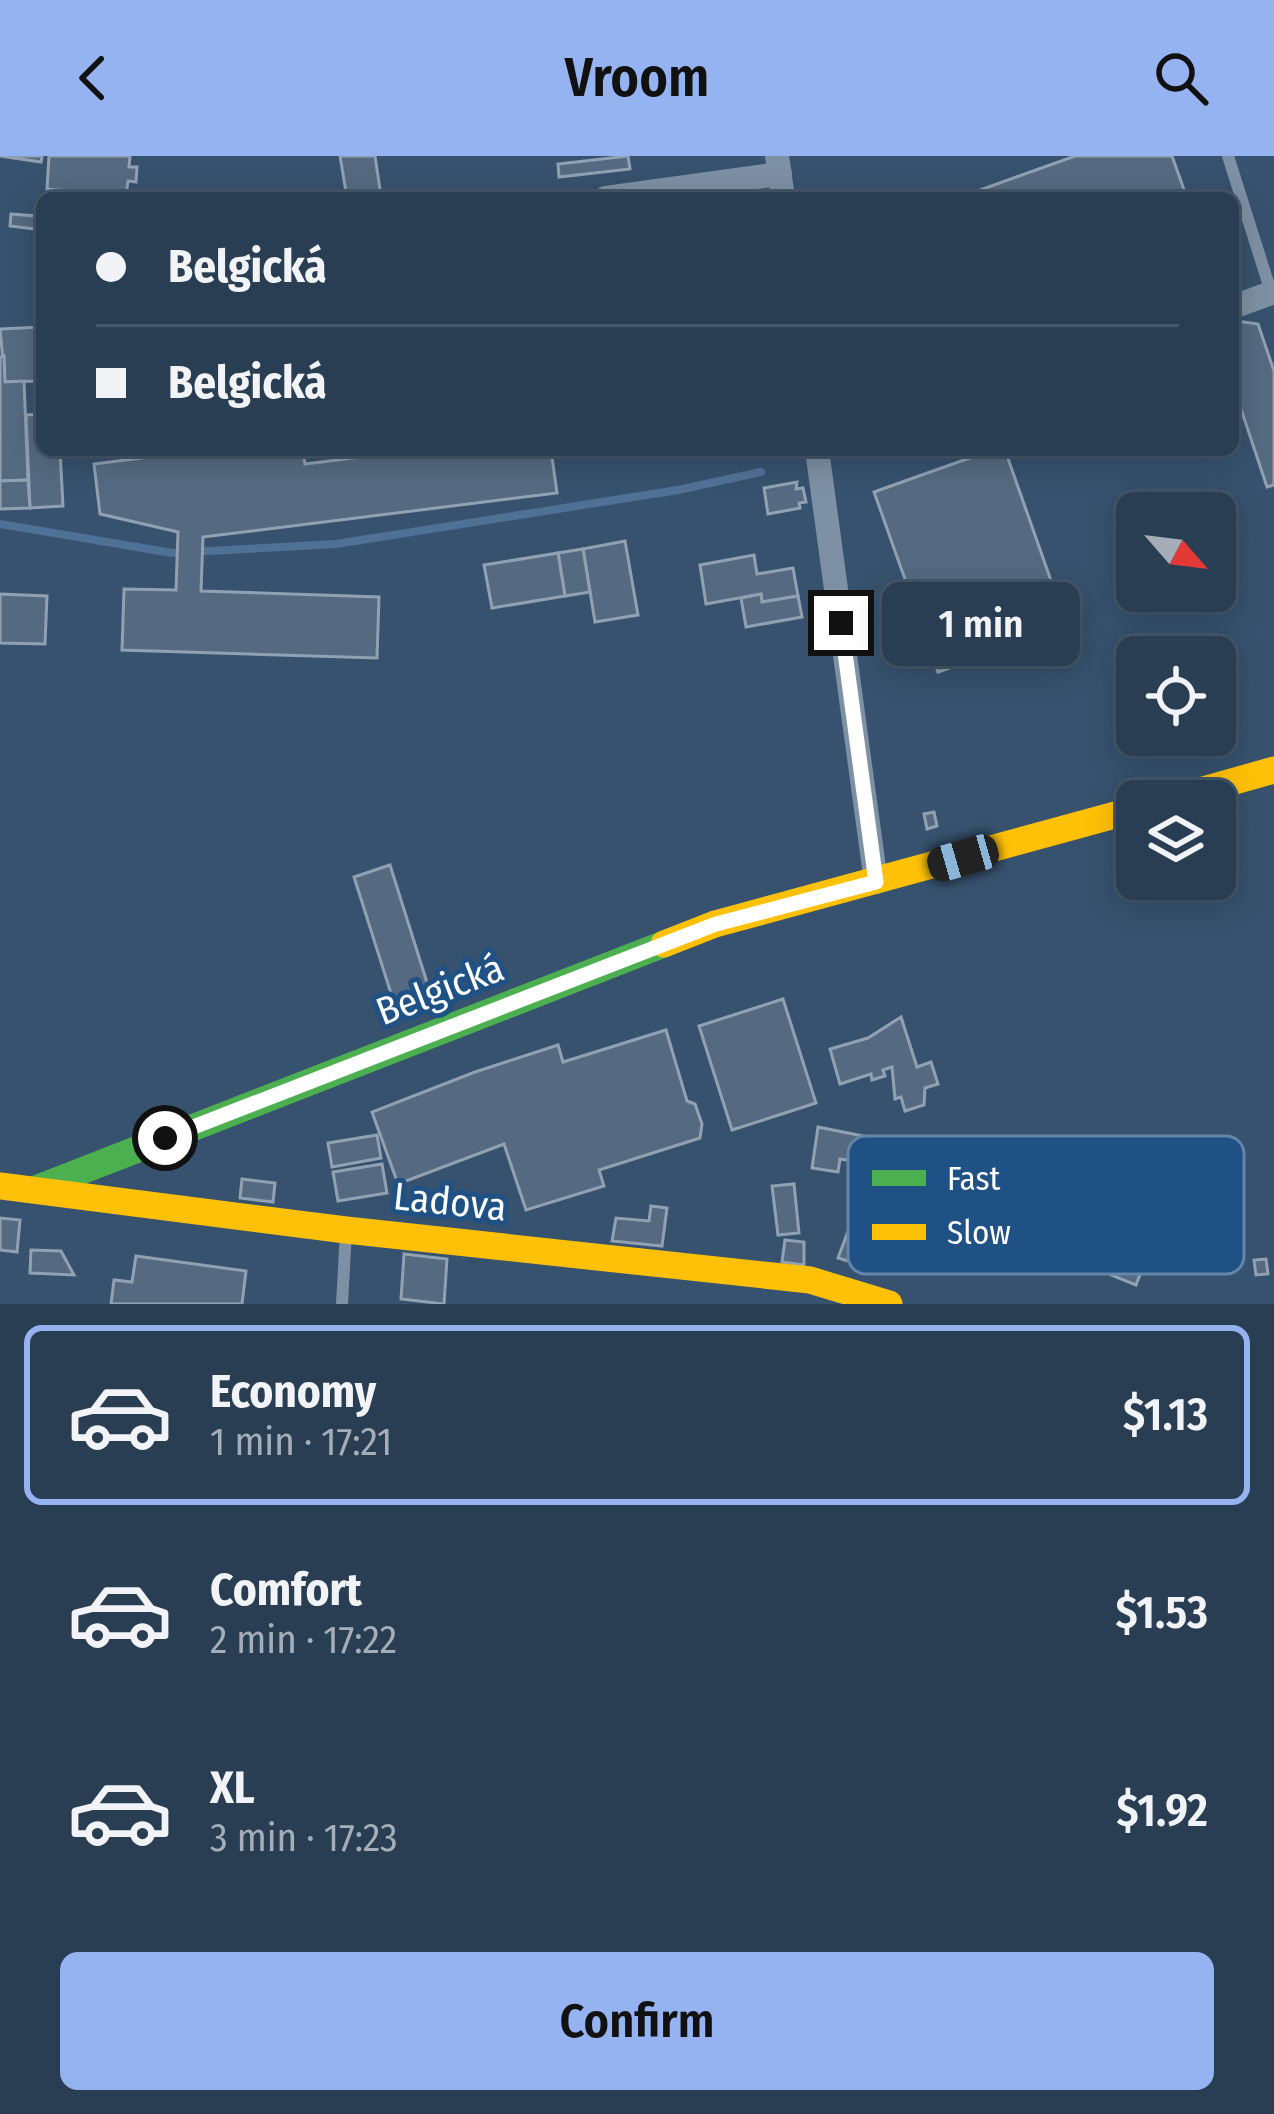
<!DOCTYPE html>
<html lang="en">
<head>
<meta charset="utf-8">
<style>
	body { margin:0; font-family:"Fira Sans Condensed",sans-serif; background:#35495c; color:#f1f3f6; height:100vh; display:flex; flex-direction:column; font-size:45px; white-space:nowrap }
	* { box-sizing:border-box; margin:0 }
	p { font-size:39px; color:#a5aeb8 }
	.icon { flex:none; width:66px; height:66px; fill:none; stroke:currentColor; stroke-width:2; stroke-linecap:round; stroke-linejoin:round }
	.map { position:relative; height:1148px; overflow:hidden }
	.details { display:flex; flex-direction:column; background:#293e52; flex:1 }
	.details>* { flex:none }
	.hud { position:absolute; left:36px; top:36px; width:1203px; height:264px; border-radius:18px; box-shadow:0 6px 30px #0003,0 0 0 3px #455769; display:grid; align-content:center; height:264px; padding:0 60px; background:#293e52 }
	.needle { width:78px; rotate:118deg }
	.buttons { position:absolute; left:1116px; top:336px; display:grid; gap:24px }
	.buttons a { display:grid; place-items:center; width:120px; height:120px; border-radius:18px; background:#293e52; box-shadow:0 6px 30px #0003,0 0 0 3px #455769; font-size:60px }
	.end { position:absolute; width:54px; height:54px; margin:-27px; border:15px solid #fff; background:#111; box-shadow:0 0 0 6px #111 }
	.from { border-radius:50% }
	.bubble { position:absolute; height:84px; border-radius:18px; background:#293e52; box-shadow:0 6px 30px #0003,0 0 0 3px #455769; font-size:39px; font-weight:600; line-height:84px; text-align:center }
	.car { position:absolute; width:36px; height:72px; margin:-36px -18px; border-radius:15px; box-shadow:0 0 9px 3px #0007; background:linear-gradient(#222 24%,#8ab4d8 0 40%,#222 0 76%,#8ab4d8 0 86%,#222 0) }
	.hud b { display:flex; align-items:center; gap:42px; height:114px; font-size:45px }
	.hud b+b { border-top:3px solid #455769 }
	.hud i { width:30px; height:30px; background:#f1f3f6 }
	ul { padding:21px 0 0; list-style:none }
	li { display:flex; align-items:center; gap:36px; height:180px; margin:0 24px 18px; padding:0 36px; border:6px solid transparent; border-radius:18px }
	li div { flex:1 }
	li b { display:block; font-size:45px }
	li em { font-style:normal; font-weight:600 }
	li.selected { border-color:#95b2f1 }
	li>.icon { width:108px; height:108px; stroke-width:1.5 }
	.cta { display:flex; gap:24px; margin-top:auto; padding:24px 60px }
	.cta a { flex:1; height:138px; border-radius:18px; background:#95b2f1; color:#111; font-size:48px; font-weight:600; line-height:138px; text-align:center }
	header { display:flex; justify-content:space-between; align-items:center; height:156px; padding:0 60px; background:#95b2f1; color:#111; font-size:54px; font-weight:600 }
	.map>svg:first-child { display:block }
</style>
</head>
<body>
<header><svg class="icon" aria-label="back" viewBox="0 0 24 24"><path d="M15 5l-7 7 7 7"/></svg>Vroom<svg class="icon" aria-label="search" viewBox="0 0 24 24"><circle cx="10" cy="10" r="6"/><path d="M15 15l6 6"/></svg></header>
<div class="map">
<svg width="1274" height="1148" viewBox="0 0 1274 1148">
	<rect width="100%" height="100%" fill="#37526e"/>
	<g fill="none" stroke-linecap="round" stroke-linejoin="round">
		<!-- stream -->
		<path stroke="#507196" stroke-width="8" d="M0,368L172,397L336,388L678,334L761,316"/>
	</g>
	<!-- building -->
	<g fill="#556a81" stroke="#91a1b2" stroke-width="3">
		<path d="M0,0H42L41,6Z"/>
		<path d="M49,0H130L129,11H137L136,26L128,25L126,40L47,33Z"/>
		<path d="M340,0H375L381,40L347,42Z"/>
		<path d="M628,0L630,13L559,21L558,8Z"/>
		<path d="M1075,0H1172L1187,42H958Z"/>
		<path d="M11,58L36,60L35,73L10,70Z"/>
		<path d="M1237,165L1258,168L1274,215V329L1267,331L1233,229V167Z"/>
		<path d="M42,171V225L5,226L0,173Z"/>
		<path d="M4,200L5,226L24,225L28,324L0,325V201Z"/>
		<path d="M42,258V294H60L63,350L30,352L26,259Z"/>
		<path d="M204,294H303L305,308L417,294H551L557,337L203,381L201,435L379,441L377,502L122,494L124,433L176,434L178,376L100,358L94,308Z"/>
		<path d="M992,294H1005L1067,470L938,516L874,336Z"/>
		<path d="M28,324L30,352L0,353V325Z"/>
		<path d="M797,326L796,333L803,332L806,346L799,347L800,352L768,358L764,332Z"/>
		<path d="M1229,376L1235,393L1223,397L1217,380Z"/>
		<path d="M625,385L638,459L595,466L583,393Z"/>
		<path d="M583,393L590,436L565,440L558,397Z"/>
		<path d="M558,397L565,440L492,452L484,409Z"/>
		<path d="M754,399L757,418L793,412L798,440L762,446L761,438L706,448L700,409Z"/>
		<path d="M0,438L47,440L45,488L0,487Z"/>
		<path d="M761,438L762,446L798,440L802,461L746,471L741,442Z"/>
		<path d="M934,656L937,670L927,673L924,658Z"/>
		<path d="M390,709L430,836L394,847L354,721Z"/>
		<path d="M783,843L816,947L732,974L699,870Z"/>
		<path d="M901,861L917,911L931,906L938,928L925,932L924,949L905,955L901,941L895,943L892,911L883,914L885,920L872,924L871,918L840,928L830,893L868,882Z"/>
		<path d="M666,874L687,945L695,948L702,968L700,982L599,1014L604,1030L526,1054L504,988L398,1028L372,956L475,916L558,889L563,906Z"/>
		<path d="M818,971L873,982L870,999L855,996L853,1005L840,1003L838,1016L812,1012Z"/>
		<path d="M377,979L381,1002L332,1011L328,987Z"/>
		<path d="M382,1008L387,1037L338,1045L333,1016Z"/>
		<path d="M242,1023L275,1027L273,1046L240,1042Z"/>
		<path d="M794,1028L799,1077L778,1079L772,1030Z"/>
		<path d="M651,1050L667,1052L662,1090L612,1085L616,1062L649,1065Z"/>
		<path d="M873,1054L885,1058L881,1071L891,1074L888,1083L894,1084L889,1099L884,1096L878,1114L838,1102L853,1062L868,1067Z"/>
		<path d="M0,1062L20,1064L17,1096L0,1094Z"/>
		<path d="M785,1084L804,1086V1109L782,1106Z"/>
		<path d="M1121,1092L1146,1103L1136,1129L1111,1119Z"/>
		<path d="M31,1094L61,1095L74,1119L30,1117Z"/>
		<path d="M404,1098L447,1103L444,1148L401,1143Z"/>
		<path d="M136,1100L246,1115L242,1148H111L114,1124L132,1126Z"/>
		<path d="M1266,1103L1268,1118L1256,1119L1254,1104Z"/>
	</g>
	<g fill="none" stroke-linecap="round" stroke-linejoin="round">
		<!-- lane -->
		<g stroke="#7e90a4" stroke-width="12">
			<path d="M1228,0L1271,136"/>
			<path d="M342,1148L346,1075"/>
		</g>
		<!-- street -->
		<g stroke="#7e90a4" stroke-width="24">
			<path d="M777,0L783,42"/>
			<path d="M606,42L780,18"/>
			<path d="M1233,151L1271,137"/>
			<path d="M817,294L876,726"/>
		</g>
		<!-- fast -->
		<path stroke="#4caf50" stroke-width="27" d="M38,1032L664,788"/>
		<!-- slow -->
		<g stroke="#ffc107" stroke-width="27">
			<path d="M1164,645L1274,614"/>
			<path d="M664,788L715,768L1137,653"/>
			<path d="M0,1030L346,1074L810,1124L889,1148"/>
		</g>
	</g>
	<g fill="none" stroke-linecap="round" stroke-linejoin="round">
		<!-- route -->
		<path stroke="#fff" stroke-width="15" d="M165,982L716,768L876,726L841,467"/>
	</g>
	<g text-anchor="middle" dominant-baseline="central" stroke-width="10" stroke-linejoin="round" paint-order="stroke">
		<!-- street labels -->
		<g font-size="39" fill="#fff" stroke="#205185">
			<text transform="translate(440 834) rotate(-21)">Belgická</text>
			<text transform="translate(450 1046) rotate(6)">Ladova</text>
		</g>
	</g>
	<!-- legend -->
	<rect x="848" y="980" width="396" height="138" rx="18" fill="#205185" stroke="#6385aa" stroke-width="3"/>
	<rect x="872" y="1014" width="54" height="16" fill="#4caf50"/>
	<rect x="872" y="1068" width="54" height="16" fill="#ffc107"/>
	<g font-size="33" fill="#fff">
		<text x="947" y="1034">Fast</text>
		<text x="947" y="1088">Slow</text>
	</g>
</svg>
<div class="buttons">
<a><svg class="needle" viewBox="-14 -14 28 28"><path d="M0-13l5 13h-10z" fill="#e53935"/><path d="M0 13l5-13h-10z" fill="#a5aeb8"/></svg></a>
<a><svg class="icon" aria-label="locate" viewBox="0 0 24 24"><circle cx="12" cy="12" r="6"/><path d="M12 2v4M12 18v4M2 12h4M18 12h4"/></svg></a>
<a><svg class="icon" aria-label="layers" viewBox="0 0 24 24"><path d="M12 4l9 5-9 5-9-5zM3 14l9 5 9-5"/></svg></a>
</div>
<i class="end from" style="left:165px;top:982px"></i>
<i class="end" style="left:841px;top:467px"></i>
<div class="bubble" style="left:882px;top:426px;width:198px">1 min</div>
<i class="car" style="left:963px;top:702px;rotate:254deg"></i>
<div class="hud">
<b><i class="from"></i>Belgická</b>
<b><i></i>Belgická</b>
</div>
</div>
<section class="details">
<ul>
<li class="selected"><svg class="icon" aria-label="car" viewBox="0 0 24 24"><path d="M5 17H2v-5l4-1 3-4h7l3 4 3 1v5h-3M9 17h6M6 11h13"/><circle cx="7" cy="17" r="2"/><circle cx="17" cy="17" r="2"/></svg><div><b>Economy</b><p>1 min · 17:21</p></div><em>$1.13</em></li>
<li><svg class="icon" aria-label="car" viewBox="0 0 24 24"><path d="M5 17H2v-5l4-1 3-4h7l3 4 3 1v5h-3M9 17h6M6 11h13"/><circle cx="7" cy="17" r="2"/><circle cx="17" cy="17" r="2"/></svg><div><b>Comfort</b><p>2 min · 17:22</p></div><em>$1.53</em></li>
<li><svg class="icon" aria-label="car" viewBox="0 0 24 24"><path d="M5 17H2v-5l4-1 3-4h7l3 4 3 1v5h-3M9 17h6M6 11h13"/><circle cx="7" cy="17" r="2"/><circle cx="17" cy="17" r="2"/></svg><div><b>XL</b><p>3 min · 17:23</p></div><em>$1.92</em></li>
</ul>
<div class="cta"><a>Confirm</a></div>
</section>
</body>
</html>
